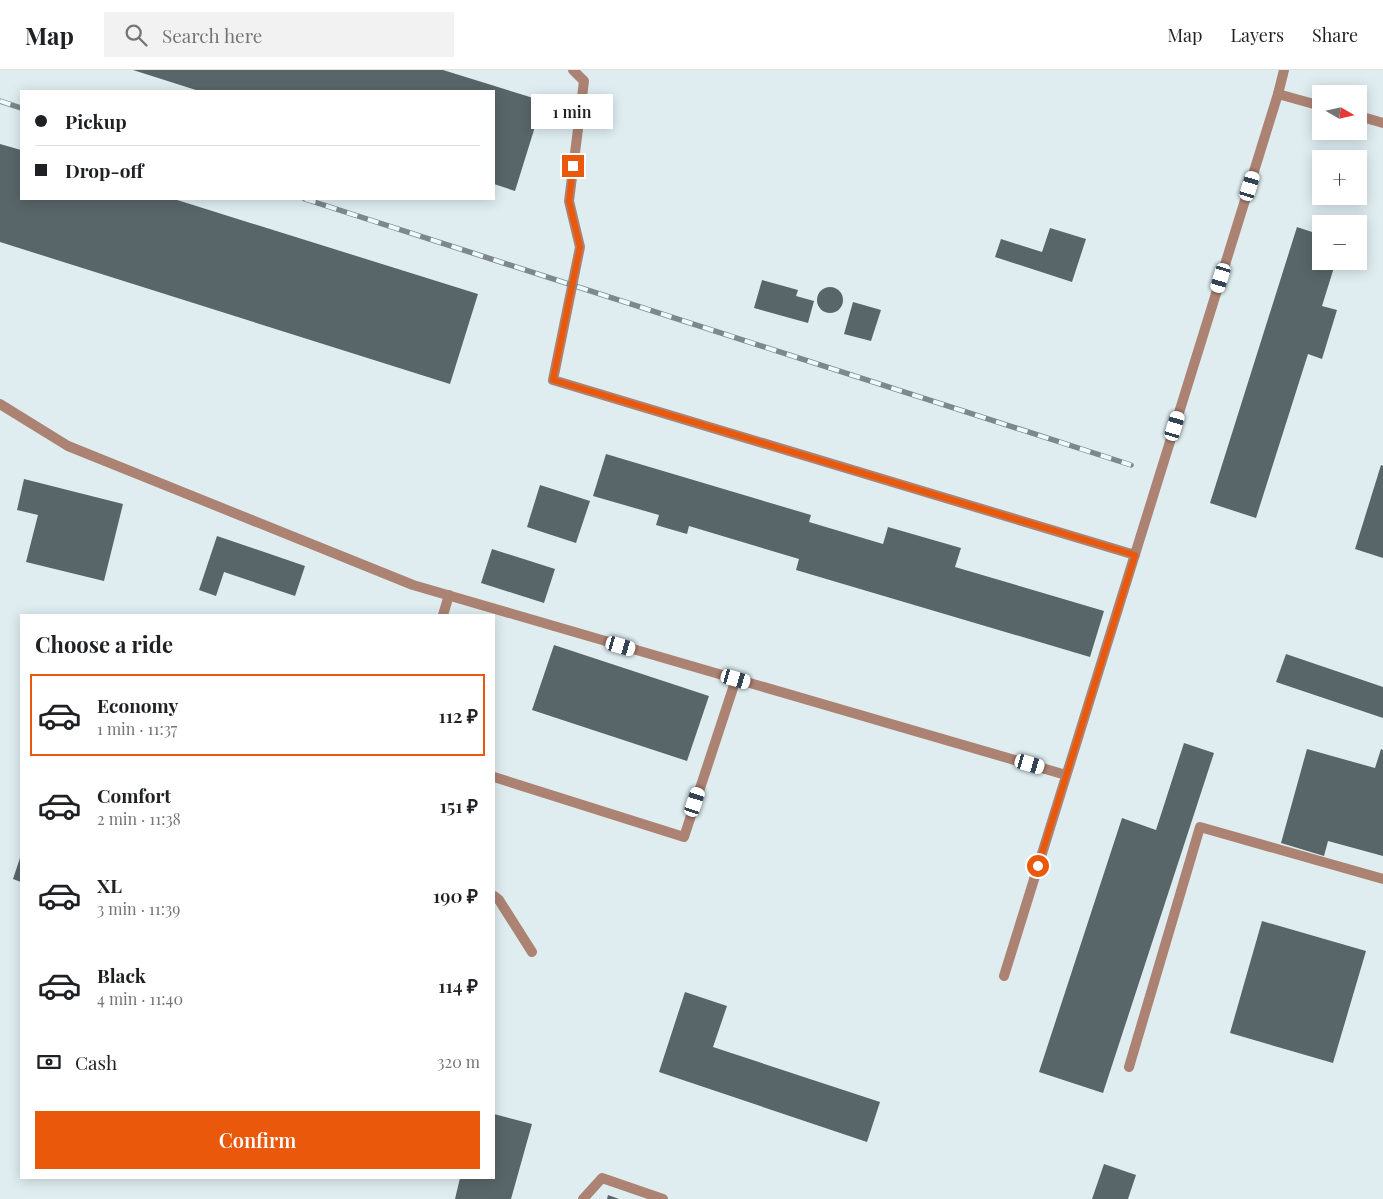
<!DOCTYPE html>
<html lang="en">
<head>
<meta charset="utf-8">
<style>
	body { margin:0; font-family:"Playfair Display",serif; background:#f2f2f2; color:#202124; height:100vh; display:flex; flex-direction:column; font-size:19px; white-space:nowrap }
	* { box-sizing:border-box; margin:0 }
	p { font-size:16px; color:#757577 }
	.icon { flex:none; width:28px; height:28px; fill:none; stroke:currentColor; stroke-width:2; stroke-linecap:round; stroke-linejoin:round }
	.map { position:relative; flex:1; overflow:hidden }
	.side { position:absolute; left:20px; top:544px; width:475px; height:565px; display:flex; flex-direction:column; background:#fff; border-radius:0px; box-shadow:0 2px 12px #0003 }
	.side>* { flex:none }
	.top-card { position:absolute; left:20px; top:20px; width:475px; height:110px; border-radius:0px; box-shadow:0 2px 12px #0003; display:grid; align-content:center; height:110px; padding:0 15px; background:#fff }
	.needle { width:32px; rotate:99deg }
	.controls { position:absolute; left:1312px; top:15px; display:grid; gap:10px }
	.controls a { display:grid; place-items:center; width:55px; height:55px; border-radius:0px; background:#fff; box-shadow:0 2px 12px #0003; font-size:25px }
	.end { position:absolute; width:22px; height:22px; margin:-11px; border:6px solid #ea580c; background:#fff; box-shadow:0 0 0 2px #fff }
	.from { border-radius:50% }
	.bubble { position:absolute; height:35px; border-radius:0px; background:#fff; box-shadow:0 2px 12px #0003; font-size:16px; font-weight:600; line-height:35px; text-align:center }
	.car { position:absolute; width:15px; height:30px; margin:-15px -8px; border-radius:6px; box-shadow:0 0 4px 1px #0007; background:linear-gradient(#fff 24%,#345 0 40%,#fff 0 76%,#345 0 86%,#fff 0) }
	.top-card b { display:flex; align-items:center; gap:18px; height:48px; font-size:19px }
	.top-card b+b { border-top:1px solid #e0e0e0 }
	.top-card i { width:12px; height:12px; background:#202124 }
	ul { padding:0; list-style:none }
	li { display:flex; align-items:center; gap:15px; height:82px; margin:0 10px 8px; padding:0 5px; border:2px solid transparent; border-radius:0px }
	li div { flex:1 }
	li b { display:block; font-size:19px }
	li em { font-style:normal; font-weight:600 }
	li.on { border-color:#ea580c }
	li>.icon { width:45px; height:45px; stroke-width:1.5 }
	h2 { padding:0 15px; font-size:22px; line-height:60px }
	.pay { display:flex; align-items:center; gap:12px; height:55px; padding:0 15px; font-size:19px }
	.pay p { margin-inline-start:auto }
	.action { display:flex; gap:10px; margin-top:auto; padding:10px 15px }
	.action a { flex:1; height:58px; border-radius:0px; background:#ea580c; color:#fff; font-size:20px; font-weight:600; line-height:58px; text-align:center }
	header { display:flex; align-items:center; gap:30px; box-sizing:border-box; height:70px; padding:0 25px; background:#fff; border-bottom:1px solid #e0e0e0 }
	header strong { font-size:24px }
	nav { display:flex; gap:28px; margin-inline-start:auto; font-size:18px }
	.search { width:350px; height:45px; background:#f2f2f2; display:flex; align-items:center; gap:12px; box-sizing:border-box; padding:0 18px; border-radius:0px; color:#757577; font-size:19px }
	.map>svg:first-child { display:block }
</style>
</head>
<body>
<header>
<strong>Map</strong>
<div class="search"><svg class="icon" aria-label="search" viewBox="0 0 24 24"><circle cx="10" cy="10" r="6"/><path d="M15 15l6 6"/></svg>Search here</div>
<nav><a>Map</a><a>Layers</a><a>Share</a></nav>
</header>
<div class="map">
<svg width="1383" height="1129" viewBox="0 0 1383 1129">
	<rect width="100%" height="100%" fill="#dfedf1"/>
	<!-- building -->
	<g fill="#596669">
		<path d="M133,0H443L543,31L515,121L494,114V21H199Z"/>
		<path d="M0,74L21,80V129H174L478,224L450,314L0,172Z"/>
		<path d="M1297,157L1321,165V191H1336L1322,236L1337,240L1322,289L1308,284L1256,448L1210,433Z"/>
		<path d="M1050,158L1086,169L1072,212L995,187L1001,169L1042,182Z"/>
		<path d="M762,210L798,220L796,226L814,231L808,253L754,238Z"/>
		<circle cx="830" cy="230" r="13"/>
		<path d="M853,232L881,240L871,271L844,264Z"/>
		<path d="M606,384L811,445L809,452L883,474L888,457L961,478L955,497L1104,541L1090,587L796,500L799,489L689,456L687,464L656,455L659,445L593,426Z"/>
		<path d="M1381,395L1383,396V488L1355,479Z"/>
		<path d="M24,409L123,434L104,511L26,492L38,445L17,440Z"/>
		<path d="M540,415L590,431L576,473L527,457Z"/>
		<path d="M217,466L305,496L295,526L224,502L216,526L199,520Z"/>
		<path d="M492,479L555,499L544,533L481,513Z"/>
		<path d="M554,575L709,626L687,691L532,640Z"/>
		<path d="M1286,584L1383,617V648L1276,612Z"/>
		<path d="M1184,673L1214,683L1103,1023L1039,1002L1122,748L1156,760Z"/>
		<path d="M1307,679L1375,698L1381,679L1383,680V786L1328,771L1324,786L1281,773Z"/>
		<path d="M21,785V812L13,809Z"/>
		<path d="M1262,851L1366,881L1333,993L1230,963Z"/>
		<path d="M685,922L727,936L713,977L880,1032L867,1072L659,1002Z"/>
		<path d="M494,1044L532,1054L511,1129H455L460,1108H494Z"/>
		<path d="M1104,1094L1136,1105L1128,1129H1092Z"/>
		<path d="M608,1125L619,1129H607Z"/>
	</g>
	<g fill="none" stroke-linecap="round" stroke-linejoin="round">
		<!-- service -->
		<g stroke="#ac8373" stroke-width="10">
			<path d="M573,0L584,11L569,131L580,177L553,310L1135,485"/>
			<path d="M1284,0L1278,24L1321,36"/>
			<path d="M1359,46L1383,53"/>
			<path d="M0,334L68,376L413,515L1066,705"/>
			<path d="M443,545L449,525"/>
			<path d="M494,707L684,767L736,609"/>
			<path d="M494,826L499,830L532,882"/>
			<path d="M1004,906L1278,24"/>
			<path d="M1129,997L1200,757L1383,809"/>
			<path d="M583,1129L602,1108L663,1129"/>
		</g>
		<defs>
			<g id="rail">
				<path d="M0,31L21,38"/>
				<path d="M305,129L1131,395"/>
			</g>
		</defs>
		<!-- rail casing -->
		<use href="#rail" stroke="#7e878a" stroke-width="5.5"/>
		<!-- rail -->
		<use href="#rail" stroke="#ecfbff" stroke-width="4" stroke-dasharray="11" stroke-linecap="butt"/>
	</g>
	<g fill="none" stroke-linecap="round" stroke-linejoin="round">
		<!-- route -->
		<path stroke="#ea580c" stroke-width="6" d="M573,96L569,131L580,177L553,310L1135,485L1038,796"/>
	</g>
</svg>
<div class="controls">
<a><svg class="needle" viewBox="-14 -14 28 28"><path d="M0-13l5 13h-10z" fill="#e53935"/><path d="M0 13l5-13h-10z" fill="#757577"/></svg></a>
<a>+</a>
<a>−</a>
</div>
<i class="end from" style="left:1038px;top:796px"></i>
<i class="end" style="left:573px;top:96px"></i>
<div class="bubble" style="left:531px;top:24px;width:82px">1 min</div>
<i class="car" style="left:1250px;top:116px;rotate:17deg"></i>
<i class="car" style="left:1221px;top:208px;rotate:197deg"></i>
<i class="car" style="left:1175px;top:356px;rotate:17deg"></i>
<i class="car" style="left:621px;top:576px;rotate:106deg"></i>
<i class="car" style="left:736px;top:609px;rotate:106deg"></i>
<i class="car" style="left:1030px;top:694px;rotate:106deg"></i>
<i class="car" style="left:695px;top:732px;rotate:18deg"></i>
<div class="top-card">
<b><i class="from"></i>Pickup</b>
<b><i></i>Drop-off</b>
</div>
<section class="side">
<h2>Choose a ride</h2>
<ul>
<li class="on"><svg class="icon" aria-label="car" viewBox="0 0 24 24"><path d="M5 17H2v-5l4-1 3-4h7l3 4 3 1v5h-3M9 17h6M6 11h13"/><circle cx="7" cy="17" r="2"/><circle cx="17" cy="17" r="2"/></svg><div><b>Economy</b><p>1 min · 11:37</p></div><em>112 ₽</em></li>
<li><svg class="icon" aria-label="car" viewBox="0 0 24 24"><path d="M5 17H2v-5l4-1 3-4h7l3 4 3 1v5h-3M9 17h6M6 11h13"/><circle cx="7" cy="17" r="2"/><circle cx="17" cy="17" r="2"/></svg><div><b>Comfort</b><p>2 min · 11:38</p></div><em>151 ₽</em></li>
<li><svg class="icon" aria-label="car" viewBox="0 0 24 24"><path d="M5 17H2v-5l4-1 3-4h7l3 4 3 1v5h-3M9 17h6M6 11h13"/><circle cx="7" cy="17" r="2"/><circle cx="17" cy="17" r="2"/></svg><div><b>XL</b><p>3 min · 11:39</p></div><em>190 ₽</em></li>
<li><svg class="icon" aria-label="car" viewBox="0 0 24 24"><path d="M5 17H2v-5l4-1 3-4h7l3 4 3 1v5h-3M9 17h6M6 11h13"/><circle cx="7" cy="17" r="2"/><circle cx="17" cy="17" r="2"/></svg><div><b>Black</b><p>4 min · 11:40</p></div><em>114 ₽</em></li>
</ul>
<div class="pay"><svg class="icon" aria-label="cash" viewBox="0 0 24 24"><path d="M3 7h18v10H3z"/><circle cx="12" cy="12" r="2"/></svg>Cash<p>320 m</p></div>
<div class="action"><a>Confirm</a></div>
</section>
</div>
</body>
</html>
